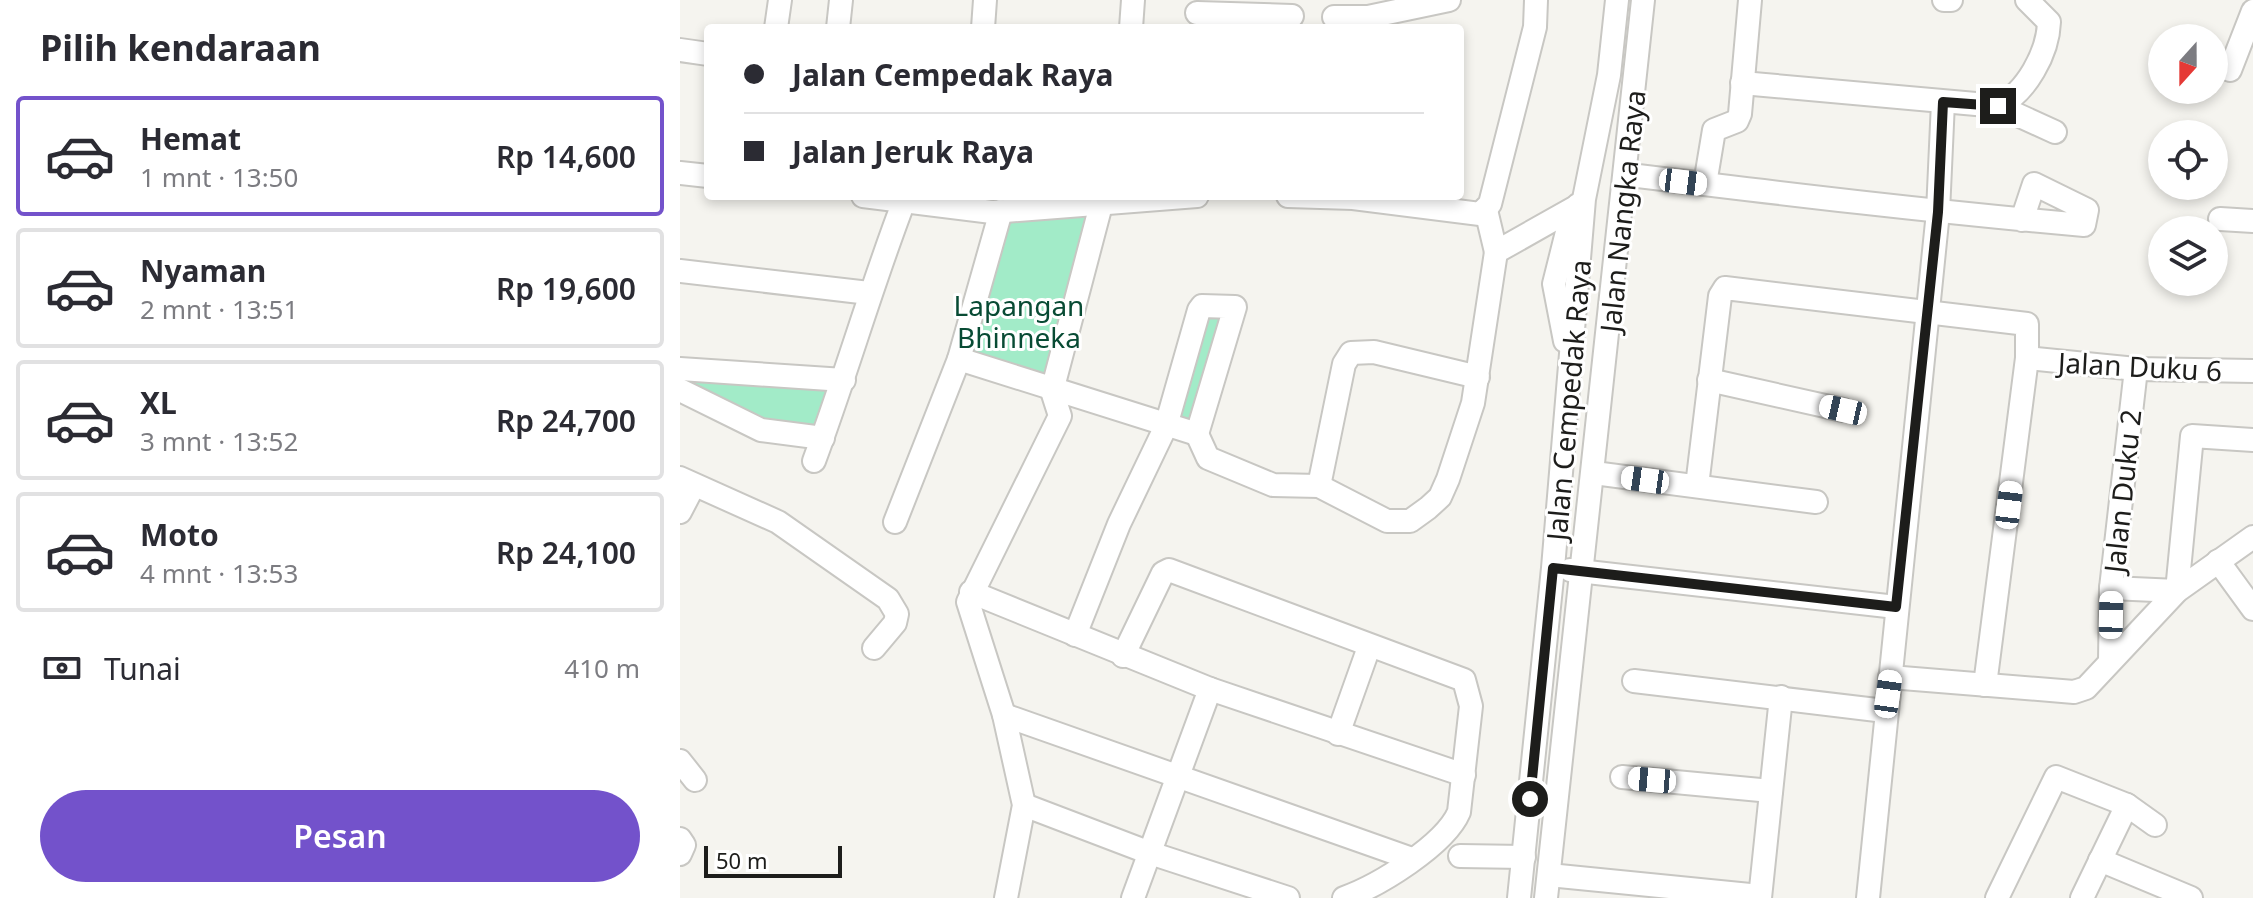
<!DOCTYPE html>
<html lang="id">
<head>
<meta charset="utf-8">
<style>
	body { margin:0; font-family:"Noto Sans",sans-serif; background:#f7f7f7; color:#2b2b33; height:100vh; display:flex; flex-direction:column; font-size:30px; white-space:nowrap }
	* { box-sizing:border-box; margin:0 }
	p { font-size:26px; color:#7c7c81 }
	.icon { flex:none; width:44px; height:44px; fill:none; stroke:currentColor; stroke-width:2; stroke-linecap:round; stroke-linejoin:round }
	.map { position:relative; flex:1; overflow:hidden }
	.sheet { display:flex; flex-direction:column; background:#fff; width:680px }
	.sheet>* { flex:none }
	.banner { position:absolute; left:24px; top:24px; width:760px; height:176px; border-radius:8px; box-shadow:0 4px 12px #0003; display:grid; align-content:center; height:176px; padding:0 40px; background:#fff }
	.needle { width:52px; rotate:201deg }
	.tools { position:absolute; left:1468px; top:24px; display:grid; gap:16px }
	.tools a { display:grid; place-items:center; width:80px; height:80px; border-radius:50%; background:#fff; box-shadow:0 4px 12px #0003; font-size:40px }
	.scale { position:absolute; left:24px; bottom:20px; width:138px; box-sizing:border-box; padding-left:8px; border:4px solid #1d1d1b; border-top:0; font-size:22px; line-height:28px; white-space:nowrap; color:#1d1d1b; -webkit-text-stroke:6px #fff; paint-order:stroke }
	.end { position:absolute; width:36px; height:36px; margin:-18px; border:10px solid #1d1d1b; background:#fff; box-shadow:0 0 0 4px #fff }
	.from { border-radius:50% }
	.car { position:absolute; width:24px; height:48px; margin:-24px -12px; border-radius:10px; box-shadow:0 0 6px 2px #0007; background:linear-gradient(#fff 24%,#345 0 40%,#fff 0 76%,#345 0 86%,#fff 0) }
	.banner b { display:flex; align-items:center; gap:28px; height:76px; font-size:30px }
	.banner b+b { border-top:2px solid #e1e1e2 }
	.banner i { width:20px; height:20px; background:#2b2b33 }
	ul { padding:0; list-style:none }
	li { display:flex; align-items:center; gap:24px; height:120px; margin:0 16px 12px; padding:0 24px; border:4px solid #e1e1e2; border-radius:8px }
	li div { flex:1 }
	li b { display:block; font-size:30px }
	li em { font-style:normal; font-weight:600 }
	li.on { border-color:#7352cb }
	li>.icon { width:72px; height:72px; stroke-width:1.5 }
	h2 { padding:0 40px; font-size:36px; line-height:96px }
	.pay { display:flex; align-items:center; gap:20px; height:88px; padding:0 40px; font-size:30px }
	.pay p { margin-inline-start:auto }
	.button { display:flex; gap:16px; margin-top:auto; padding:16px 40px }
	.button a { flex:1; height:92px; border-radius:48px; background:#7352cb; color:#fff; font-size:32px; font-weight:600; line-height:92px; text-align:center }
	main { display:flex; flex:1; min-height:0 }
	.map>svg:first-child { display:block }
</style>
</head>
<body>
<main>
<section class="sheet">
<h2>Pilih kendaraan</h2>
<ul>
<li class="on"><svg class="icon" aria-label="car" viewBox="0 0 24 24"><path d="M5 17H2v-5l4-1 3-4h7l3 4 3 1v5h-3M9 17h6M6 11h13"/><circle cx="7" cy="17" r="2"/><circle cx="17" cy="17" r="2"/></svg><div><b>Hemat</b><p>1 mnt · 13:50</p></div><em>Rp 14,600</em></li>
<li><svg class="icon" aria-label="car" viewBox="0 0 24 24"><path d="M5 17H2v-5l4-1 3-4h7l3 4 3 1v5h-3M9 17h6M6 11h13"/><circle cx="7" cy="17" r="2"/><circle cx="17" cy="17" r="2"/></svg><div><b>Nyaman</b><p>2 mnt · 13:51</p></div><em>Rp 19,600</em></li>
<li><svg class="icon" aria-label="car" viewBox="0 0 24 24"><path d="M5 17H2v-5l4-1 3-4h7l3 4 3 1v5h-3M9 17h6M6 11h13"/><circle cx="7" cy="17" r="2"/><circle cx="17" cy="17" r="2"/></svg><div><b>XL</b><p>3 mnt · 13:52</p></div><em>Rp 24,700</em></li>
<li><svg class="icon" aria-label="car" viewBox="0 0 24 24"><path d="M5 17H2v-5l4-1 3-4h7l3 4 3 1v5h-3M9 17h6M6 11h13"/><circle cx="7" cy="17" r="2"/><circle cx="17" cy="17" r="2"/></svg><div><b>Moto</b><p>4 mnt · 13:53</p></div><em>Rp 24,100</em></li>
</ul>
<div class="pay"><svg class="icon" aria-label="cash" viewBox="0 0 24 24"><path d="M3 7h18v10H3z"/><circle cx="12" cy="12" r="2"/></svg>Tunai<p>410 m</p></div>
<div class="button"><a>Pesan</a></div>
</section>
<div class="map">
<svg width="1573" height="898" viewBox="0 0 1573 898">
	<rect width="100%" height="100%" fill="#f5f4ef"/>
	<!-- green -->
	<g fill="#a2ebc8">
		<path d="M408,211L365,381L289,356L326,219Z"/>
		<path d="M522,306L555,307L517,434L485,428Z"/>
		<path d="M0,373L156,386L137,433L84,426L0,385Z"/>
	</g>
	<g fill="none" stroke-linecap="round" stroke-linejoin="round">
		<defs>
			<g id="street">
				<path d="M1264,0H1271"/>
				<path d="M517,13L612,16"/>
				<path d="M654,17H688L769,0"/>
				<path d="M96,28L100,0"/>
				<path d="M158,28L161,0"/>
				<path d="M303,28L305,0"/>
				<path d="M451,28L453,0"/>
				<path d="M0,50L28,54"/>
				<path d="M1550,70L1573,11"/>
				<path d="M1062,83L1318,106C1346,93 1368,53 1369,22L1347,0"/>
				<path d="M1318,106L1375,132"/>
				<path d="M0,173L28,176"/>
				<path d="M946,179L958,176C1106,194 1255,212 1404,225L1407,210L1354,184L1342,220"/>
				<path d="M1025,184L1034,130L1057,121L1060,114L1070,0"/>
				<path d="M183,196L312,212L517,196"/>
				<path d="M608,196L673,198L800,214L810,204L855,27L856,0"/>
				<path d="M806,210L816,252"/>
				<path d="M1540,219L1573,221"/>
				<path d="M0,271L189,293"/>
				<path d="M885,341L874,284L891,216L898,205"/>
				<path d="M1347,358L1456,369L1573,371"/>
				<path d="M279,359L517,434"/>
				<path d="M0,369L164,380"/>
				<path d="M1029,380L1163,410"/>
				<path d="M0,390L81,430L143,438"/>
				<path d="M517,434L528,458L593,485L639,486L707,521H730L748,508L760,497L768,479L793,403L816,252L894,208"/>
				<path d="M134,461C166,375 191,287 224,201"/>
				<path d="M914,473L1136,502"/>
				<path d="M0,478L98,522L208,599L217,614L215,623L194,648"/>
				<path d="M639,486L664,364L671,353L694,352L798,377"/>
				<path d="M1017,486L1040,296L1045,288L1347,324V358L1305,685"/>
				<path d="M0,512L13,487"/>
				<path d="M215,522L279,359L321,211"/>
				<path d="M1538,561L1573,609"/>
				<path d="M890,570L1216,607"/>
				<path d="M1431,588L1497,591L1512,436L1573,440"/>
				<path d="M291,592L530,689L784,775"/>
				<path d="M395,635L439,524L486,426L519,310L522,306L555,307L517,434"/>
				<path d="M443,656L483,573L489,570L784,680L791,706L779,812C765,845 698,886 664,898"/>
				<path d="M1430,661L1431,588L1456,369"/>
				<path d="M1210,677L1394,692L1406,688L1497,591L1573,537"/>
				<path d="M954,681L1205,711"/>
				<path d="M324,715L732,859"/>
				<path d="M658,734L689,647"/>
				<path d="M0,761L15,780"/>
				<path d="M942,777L1091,791"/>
				<path d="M344,805L470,853L608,898"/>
				<path d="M1447,805L1475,825"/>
				<path d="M0,839L4,845L0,854"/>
				<path d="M780,856L844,857"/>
				<path d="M1420,860L1511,898"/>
				<path d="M869,875L1080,896"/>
				<path d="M326,898L344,805L324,715L288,602L380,416L372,391L422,201"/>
				<path d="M453,898L530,689"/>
				<path d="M839,898L873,568L904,199L929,75L937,0"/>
				<path d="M866,898L963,0"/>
				<path d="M1080,898L1101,697"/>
				<path d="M1188,898L1258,212L1263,102"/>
				<path d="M1317,898L1376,777L1447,805L1402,898"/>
			</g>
		</defs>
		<!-- street casing -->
		<use href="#street" stroke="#c8c7c3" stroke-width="26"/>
		<!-- street -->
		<use href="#street" stroke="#fff" stroke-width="22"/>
	</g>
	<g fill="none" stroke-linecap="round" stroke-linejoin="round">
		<!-- route -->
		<path stroke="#1d1d1b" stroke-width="10" d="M850,799L873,568L1216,607L1258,212L1263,102L1318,106"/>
	</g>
	<g text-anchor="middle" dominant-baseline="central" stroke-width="6" stroke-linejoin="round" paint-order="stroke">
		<!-- street labels -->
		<g font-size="28" fill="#1d1d1b" stroke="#fff">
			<text transform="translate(942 211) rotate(-84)">Jalan Nangka Raya</text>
			<text transform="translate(1460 366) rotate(3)">Jalan Duku 6</text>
			<text transform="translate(888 400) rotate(-85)">Jalan Cempedak Raya</text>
			<text transform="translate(1442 491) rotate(-84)">Jalan Duku 2</text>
		</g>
		<!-- park labels -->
		<g font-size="28" fill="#084b34" stroke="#fff">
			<text x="339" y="305">Lapangan<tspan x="339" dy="32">Bhinneka</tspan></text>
		</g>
	</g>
</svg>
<div class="tools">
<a><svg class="needle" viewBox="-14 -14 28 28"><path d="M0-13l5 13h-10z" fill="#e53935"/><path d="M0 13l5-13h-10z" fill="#7c7c81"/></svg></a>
<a><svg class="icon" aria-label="locate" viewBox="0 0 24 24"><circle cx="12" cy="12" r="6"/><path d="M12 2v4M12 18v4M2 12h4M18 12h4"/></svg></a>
<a><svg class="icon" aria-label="layers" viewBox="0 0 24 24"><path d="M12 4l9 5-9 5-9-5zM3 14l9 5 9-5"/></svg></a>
</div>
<div class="scale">50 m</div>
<i class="end from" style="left:850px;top:799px"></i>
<i class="end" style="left:1318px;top:106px"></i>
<i class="car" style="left:1003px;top:182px;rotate:97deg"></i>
<i class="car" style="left:1163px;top:410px;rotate:283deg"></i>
<i class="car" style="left:965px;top:480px;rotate:278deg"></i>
<i class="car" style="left:1329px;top:505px;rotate:7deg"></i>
<i class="car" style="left:1431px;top:615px;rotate:1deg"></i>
<i class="car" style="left:1208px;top:694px;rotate:8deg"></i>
<i class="car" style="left:972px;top:780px;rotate:275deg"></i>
<div class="banner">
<b><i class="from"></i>Jalan Cempedak Raya</b>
<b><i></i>Jalan Jeruk Raya</b>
</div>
</div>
</main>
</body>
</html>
